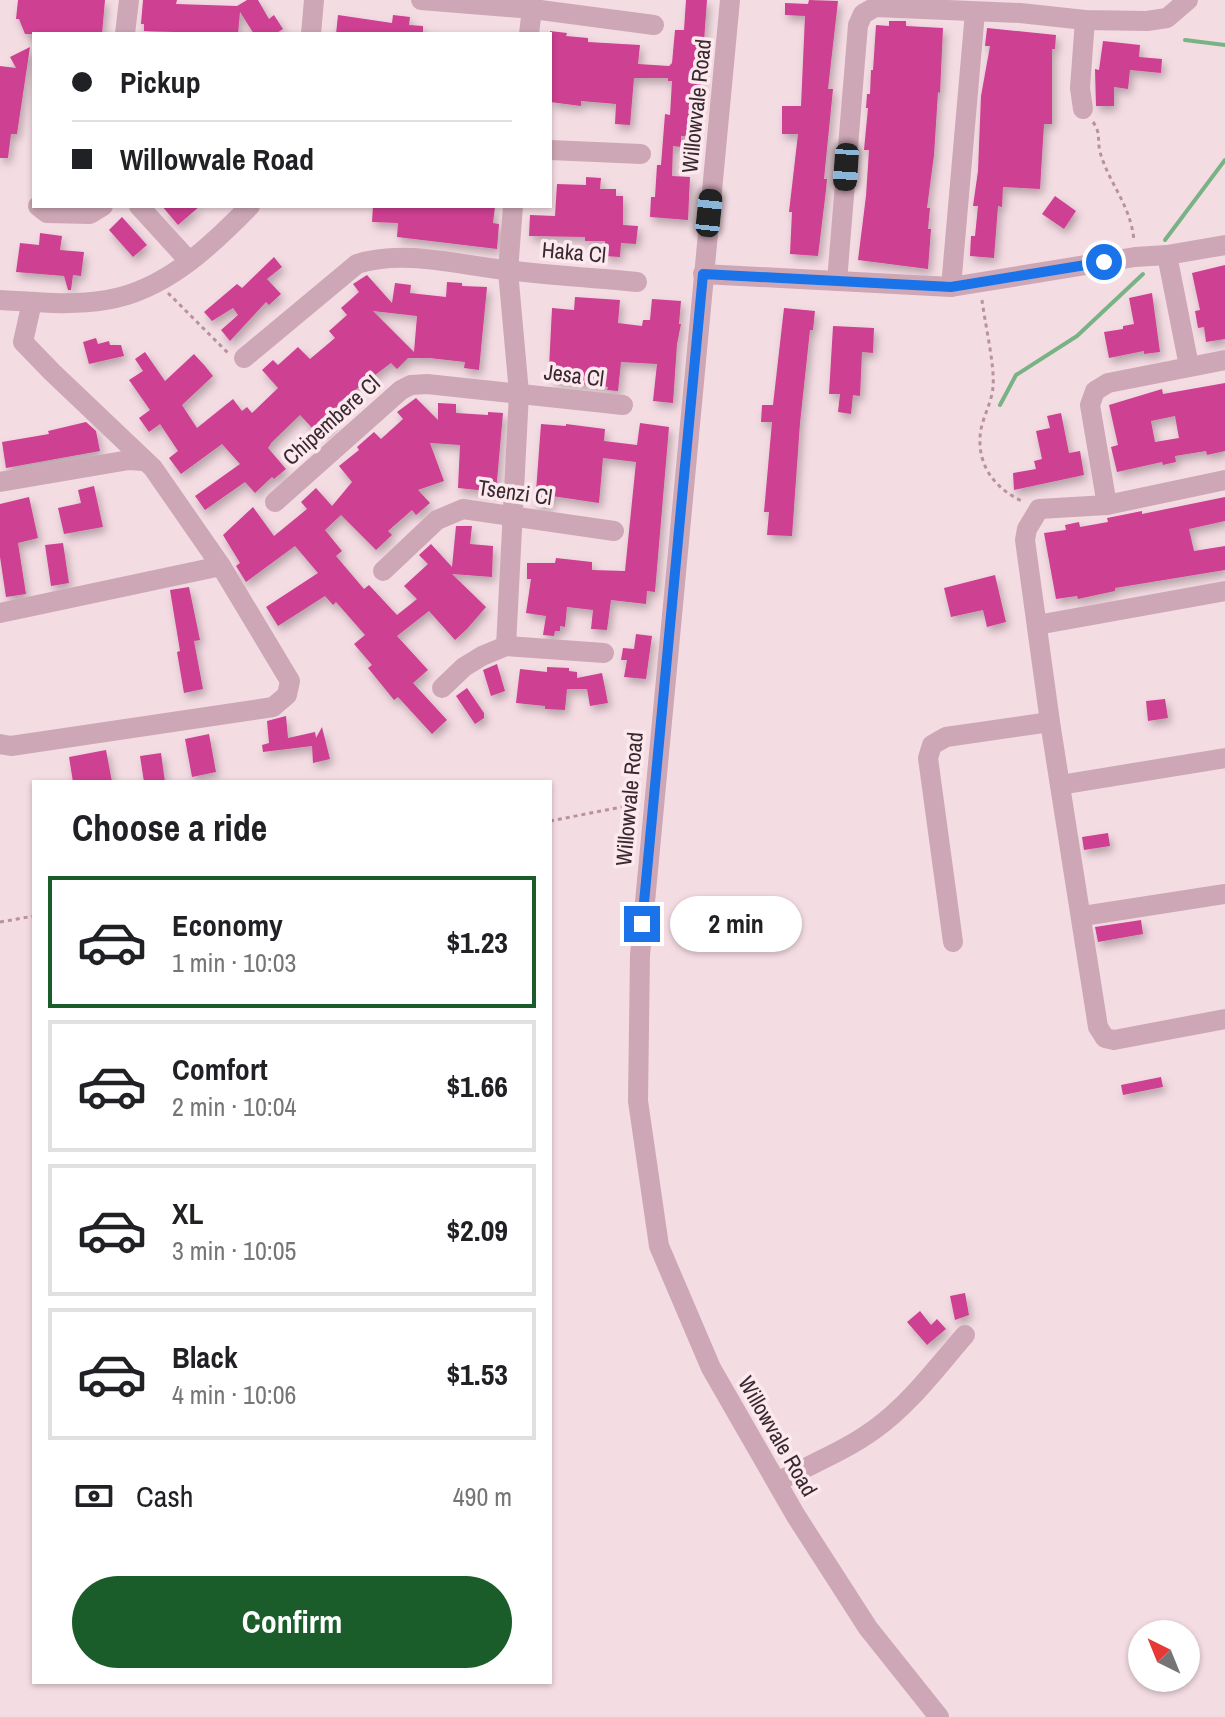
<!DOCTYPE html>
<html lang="en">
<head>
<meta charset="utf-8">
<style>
	body { margin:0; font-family:"Archivo Narrow",sans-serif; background:#f6f6f6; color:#202124; height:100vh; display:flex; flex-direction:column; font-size:30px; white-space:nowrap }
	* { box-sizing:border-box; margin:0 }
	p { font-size:26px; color:#757577 }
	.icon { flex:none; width:44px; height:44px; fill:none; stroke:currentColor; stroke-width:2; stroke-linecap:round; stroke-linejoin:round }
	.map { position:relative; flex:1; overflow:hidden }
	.drawer { position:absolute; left:32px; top:780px; width:520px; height:904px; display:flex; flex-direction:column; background:#fff; border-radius:0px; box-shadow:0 2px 6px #0004 }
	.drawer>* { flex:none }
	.top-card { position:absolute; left:32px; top:32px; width:520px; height:176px; border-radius:0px; box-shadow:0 2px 6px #0004; display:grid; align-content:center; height:176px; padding:0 40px; background:#fff }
	.needle { width:52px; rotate:317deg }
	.controls { position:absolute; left:1128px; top:1620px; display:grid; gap:16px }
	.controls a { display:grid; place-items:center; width:72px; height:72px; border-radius:50%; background:#fff; box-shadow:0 2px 6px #0004; font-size:40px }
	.end { position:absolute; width:36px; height:36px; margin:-18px; border:10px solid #1a73e8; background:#fff; box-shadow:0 0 0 4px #fff }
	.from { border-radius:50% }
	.bubble { position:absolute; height:56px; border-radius:28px; background:#fff; box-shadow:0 2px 6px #0004; font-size:26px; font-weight:700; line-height:56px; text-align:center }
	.car { position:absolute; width:24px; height:48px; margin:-24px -12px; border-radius:10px; box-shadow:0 0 6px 2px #0007; background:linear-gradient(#222 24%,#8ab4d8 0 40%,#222 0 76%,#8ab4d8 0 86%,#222 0) }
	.top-card b { display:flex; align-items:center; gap:28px; height:76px; font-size:30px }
	.top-card b+b { border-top:2px solid #e0e0e0 }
	.top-card i { width:20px; height:20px; background:#202124 }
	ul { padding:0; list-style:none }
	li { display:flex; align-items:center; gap:24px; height:132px; margin:0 16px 12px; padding:0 24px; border:4px solid #e0e0e0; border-radius:0px }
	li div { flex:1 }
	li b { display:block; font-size:30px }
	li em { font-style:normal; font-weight:700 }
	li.selected { border-color:#1a5d2a }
	li>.icon { width:72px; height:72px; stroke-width:1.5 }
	h2 { padding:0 40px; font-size:36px; line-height:96px }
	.pay { display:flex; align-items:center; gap:20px; height:88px; padding:0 40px; font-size:30px }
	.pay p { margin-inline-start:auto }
	.primary-button { display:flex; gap:16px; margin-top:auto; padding:16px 40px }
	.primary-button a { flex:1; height:92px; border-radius:48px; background:#1a5d2a; color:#fff; font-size:32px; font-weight:700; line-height:92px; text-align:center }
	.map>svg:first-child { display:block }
</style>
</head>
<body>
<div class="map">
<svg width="1225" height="1717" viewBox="0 0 1225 1717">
	<defs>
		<filter id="shadow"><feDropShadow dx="3" dy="5" stdDeviation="4" flood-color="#0004"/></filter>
	</defs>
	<rect width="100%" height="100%" fill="#f4dce3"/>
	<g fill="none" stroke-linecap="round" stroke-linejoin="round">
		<!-- stream -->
		<g stroke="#79b385" stroke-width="4">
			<path d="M1185,40L1225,45"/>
			<path d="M1165,240L1225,160"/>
			<path d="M1000,405L1016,375L1077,336L1143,274"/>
		</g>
	</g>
	<!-- building -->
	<g fill="#ce4092" fill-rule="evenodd" filter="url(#shadow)">
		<path d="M18,0H105L102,34H25L19,19H16Z"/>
		<path d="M143,0H177L176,4L237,6L247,0H258L269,19L274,15L283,29L275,34H254L240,12L238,34L144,31V24H141Z"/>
		<path d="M686,0H707L699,110H695L693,137L681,136V147L673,146L672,176L690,177L688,220L650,217L651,197H655L657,165H661L665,114L670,115L672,81H668V78H634L630,125L615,124L616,104L581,101V106L550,102V31L567,33L566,36L588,38V42L640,45L638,64L669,66L672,63L675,30H684Z"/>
		<path d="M809,0L838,1L828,89H833L824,179H827L826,190L818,256L790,254L792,212H789L798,134H782V106H801L805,16L785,15V3L808,4Z"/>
		<path d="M338,15L392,23L393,15L410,17L409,25L423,26V34H336Z"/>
		<path d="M889,21H906V26L943,28L940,93L938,92L934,155L927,208H930L928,229H931L928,269L858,260L866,196L869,150H864L868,108H866L867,94H870L871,70H873L876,25L889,26Z"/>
		<path d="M987,28L1056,35L1055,49H1052V124H1044L1040,189L1003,187L1002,207L998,206L994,258L970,256L971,236H975L978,206H973L978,171L981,96L990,46H985Z"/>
		<path d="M1103,41L1140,45L1139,57L1162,59L1161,73L1130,70L1128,89L1114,87V106H1096L1095,69L1099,70Z"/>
		<path d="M30,47L17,134H11L8,158H0V66L16,68L10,57Z"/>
		<path d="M586,177L601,178L600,189H616V196H623V225L638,226L636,244L621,243L620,257L604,256L605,241H585V237L529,236L530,215L555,216L557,184L586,185Z"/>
		<path d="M1055,196L1076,211L1064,229L1042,214Z"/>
		<path d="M162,206H200L178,225Z"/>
		<path d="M373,206L495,207L493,223L499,224L497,249L397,237L398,223L372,222Z"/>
		<path d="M122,217L147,245L133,257L109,230Z"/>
		<path d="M40,233L62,236L60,250L84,252L81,276L73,275L71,290H68L64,276L16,272L20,243L39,245Z"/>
		<path d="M274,257L282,267L267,279L281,294L269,305L266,302L230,341L221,330L238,315L233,308L212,321L204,312L237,284L242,288Z"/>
		<path d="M1225,265V339L1206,342L1204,327L1198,328L1195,311L1200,310L1192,273Z"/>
		<path d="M367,275L392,303L395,283L411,285L410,293L446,297L447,282L462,283V286L487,287L479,370L464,368L465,362L429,358H408L397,369L391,363L338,403L341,407L328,418L334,425L326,432L315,431L300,415L272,442L268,448L286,469L274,479L272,477L255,493L245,482L205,510L195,496L240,464L222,444L181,474L169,458L178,451L160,424L149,432L139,418L150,410L129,380L143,371L135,359L145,352L165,381L194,354L205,366L213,376L182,405L197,428L233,399L242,411L247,407L252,413L278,388L262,370L273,360L278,365L298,347L310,359L335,338L329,331L347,315L341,308L359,292L353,284ZM373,311L417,316L414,352Z"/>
		<path d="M1152,293L1160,352L1144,354V351L1109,358L1104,332L1123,329V326L1134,324L1129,298Z"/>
		<path d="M575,297L620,300L618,323L642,326L643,320H650L652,299L681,301L679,324H681L677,344L673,403L653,401L657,364L621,362L618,391L607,390L608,387L552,381L553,368H549L552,308L574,310Z"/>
		<path d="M784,308L815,311L813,330H810L800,423L792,536L767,535L769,512H764L772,422H761L762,405H773Z"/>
		<path d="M833,326L874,328L873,353L862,352L860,396L853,395L851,414L838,412L840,394H829Z"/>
		<path d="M96,338L98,344L109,341L110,345H121L124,356L89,364L83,342Z"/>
		<path d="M1225,383V451L1207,455L1206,451L1175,456L1176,462L1163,465L1162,462L1117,472L1111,447L1118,445L1109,405L1162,389L1163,394ZM1175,416L1179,438L1155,442L1151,421Z"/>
		<path d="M416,398L438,420V403L456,404V413L488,415V412L503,413L496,492L458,488L460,445L430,443L444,481L418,490L430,503L416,515L412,510L388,531L392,535L376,550L341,515L325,530L342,551L336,556L364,589L369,585L397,615L417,599L404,586L428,564L419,555L431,544L452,567L456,526H472L470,544L493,546L492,577L452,574L486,607L467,629L455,640L429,611L397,636L428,670L413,683L447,720L432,734L398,697L394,700L368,668L372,665L354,644L365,635L336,602L333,605L325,596L278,626L266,607L318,573L295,546L246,582L236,566L240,563L223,535L253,507L274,536L307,509L301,502L316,488L332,506L352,482L339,466L359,450L357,447L374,432L381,439L403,419L397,412Z"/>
		<path d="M1061,413L1069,453L1080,451L1084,475L1014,490L1013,473L1036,469L1034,461L1042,459L1036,431L1050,428L1047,416Z"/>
		<path d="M86,422L96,431L100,451L6,468L2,442L49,434L48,431Z"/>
		<path d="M640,423L669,427L655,592L647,591L646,604L611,600L607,630L591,629L593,610L567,607L565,627L560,626V631H555L554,636L543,635L546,616L526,613L531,579H527V563H555L556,558L592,562V570L625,571L636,462L603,458L599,503L552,496L551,506L535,505L541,424L566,426V424L605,429L604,441L637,445Z"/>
		<path d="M94,486L103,527L64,534L58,508L81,503L78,490Z"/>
		<path d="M29,497L38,538L18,543L26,594L6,597L0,557V504Z"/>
		<path d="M1225,497V521L1189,529L1194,551L1225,546V570L1115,588V591L1078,599L1077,596L1056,599L1044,533L1066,530L1065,525L1079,522L1080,527L1108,522L1107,518L1142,511V514Z"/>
		<path d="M63,543L69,583L51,586L45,545Z"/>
		<path d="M995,575L1006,622L987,627L983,610L951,617L944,588Z"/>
		<path d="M189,587L200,640L194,641L203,689L184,693L177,652L180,651L170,590Z"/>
		<path d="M636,634L652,636L646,679L624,677L627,660H621L623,648L634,649Z"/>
		<path d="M497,664L505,691L491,696L483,670Z"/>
		<path d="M547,667L569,668V671L577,672V678L602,673L608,703L590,706L587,689H567L565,710L545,709V706L516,703L520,669L547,672Z"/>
		<path d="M467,688L484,713V718L475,724L456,696Z"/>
		<path d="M1165,699L1168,718L1148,721L1146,701Z"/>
		<path d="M286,716L288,738L315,732L316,738L322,727L330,759L313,763L312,746L263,752L262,745L269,743L267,721Z"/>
		<path d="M209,734L216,772L192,777L185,739Z"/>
		<path d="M106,750L112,782H73L69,757Z"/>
		<path d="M161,753L165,782H144L140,756Z"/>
		<path d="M1108,833L1110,846L1084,850L1082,837Z"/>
		<path d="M1141,920L1143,934L1098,942L1095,927Z"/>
		<path d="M1161,1077L1163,1087L1123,1095L1121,1085Z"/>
		<path d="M965,1293L969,1315L955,1320L950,1296Z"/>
		<path d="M920,1311L931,1325L937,1319L946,1329L927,1345L907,1322Z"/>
	</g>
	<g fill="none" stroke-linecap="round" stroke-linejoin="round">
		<!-- path -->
		<g stroke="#b991a0" stroke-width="3" stroke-dasharray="4 4" stroke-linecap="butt">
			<path d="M1093,122C1101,133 1097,139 1100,152C1109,184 1131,205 1134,241"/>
			<path d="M168,293L228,353"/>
			<path d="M982,300C985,324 995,366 993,387C992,401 984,415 981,429C975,463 994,489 1024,502"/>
			<path d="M550,821L637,804"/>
			<path d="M0,922L34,916"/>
		</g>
		<!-- minor -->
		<g stroke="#cda7b5" stroke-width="20">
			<path d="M421,0L533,9L654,25"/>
			<path d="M730,0L640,955L638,1101L659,1246L711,1368L796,1516L868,1628L939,1717"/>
			<path d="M125,34L129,0"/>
			<path d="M311,34L314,0"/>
			<path d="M529,34L533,0"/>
			<path d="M1083,109L1080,88L1085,20"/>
			<path d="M550,150L641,154"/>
			<path d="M38,206L47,213L90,214L103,206"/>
			<path d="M139,206L189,261"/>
			<path d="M1167,255L1189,366"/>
			<path d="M703,274L951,287L1135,257L1167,255L1225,245"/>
			<path d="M837,281L858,25L863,14L875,7L1020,13L1085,20L1147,21L1167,18L1188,0"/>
			<path d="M951,287L975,12"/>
			<path d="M0,300C35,302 71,306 106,300C164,291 210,247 250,206"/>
			<path d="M244,358L357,264C404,249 458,265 506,270C549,275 593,278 637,282"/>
			<path d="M1225,480L1107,505L1039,509L1027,529L1025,540L1050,722L1098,1027L1105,1038L1114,1040L1225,1019"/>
			<path d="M0,482L129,460L143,461"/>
			<path d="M275,502L401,390L411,385L427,384L623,405"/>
			<path d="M1107,505L1090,405L1095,391L1108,383L1225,360"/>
			<path d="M383,571L437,520L463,509L614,531"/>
			<path d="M0,613L221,566"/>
			<path d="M1037,625L1225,591"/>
			<path d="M506,646L519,393L508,271L513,206"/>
			<path d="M442,688L464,667L482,656L506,646L604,653"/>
			<path d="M0,744L11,746L273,707L287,695L290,681L221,566L153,468L52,372L23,342L32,302"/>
			<path d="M1060,785L1225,758"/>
			<path d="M1083,916L1225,894"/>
			<path d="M953,942L928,758L932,745L946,737L1050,722"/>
			<path d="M777,1482C809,1465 845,1451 875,1429C910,1404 937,1367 965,1335"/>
		</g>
	</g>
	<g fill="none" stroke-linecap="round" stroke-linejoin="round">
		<!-- route -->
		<path stroke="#1a73e8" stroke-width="10" d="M642,924L703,274L951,287L1104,262"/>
	</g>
	<g text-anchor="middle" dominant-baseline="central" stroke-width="7" stroke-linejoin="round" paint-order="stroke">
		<!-- street labels -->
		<g font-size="22" fill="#392830" stroke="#fbe9ee">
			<text transform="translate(696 106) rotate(-84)">Willowvale Road</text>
			<text transform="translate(574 252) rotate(5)">Haka Cl</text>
			<text transform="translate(574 375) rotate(7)">Jesa Cl</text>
			<text transform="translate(331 420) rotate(-42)">Chipembere Cl</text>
			<text transform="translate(515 492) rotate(8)">Tsenzi Cl</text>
			<text transform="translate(629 799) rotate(-85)">Willowvale Road</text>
			<text transform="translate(778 1436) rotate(60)">Willowvale Road</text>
		</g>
	</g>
</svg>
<div class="controls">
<a><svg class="needle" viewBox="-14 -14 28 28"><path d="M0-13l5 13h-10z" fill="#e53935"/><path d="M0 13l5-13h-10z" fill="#757577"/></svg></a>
</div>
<i class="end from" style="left:1104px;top:262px"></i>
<i class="end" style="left:642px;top:924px"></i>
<div class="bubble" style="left:670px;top:896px;width:132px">2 min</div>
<i class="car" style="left:846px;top:167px;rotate:184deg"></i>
<i class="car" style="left:709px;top:213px;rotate:6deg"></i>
<div class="top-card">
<b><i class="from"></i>Pickup</b>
<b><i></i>Willowvale Road</b>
</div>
<section class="drawer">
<h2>Choose a ride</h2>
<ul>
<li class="selected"><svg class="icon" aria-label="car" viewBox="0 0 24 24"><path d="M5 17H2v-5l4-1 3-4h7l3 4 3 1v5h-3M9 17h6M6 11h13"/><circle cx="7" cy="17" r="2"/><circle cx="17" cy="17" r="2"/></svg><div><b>Economy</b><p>1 min · 10:03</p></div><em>$1.23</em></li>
<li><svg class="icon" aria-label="car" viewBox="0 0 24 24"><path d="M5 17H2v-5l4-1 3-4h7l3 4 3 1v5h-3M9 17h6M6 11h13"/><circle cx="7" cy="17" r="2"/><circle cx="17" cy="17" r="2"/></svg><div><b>Comfort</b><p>2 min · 10:04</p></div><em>$1.66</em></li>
<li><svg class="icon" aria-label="car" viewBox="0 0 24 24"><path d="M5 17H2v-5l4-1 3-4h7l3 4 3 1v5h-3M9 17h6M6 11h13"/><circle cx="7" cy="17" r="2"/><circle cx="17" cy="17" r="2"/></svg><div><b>XL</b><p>3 min · 10:05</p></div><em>$2.09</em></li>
<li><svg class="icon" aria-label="car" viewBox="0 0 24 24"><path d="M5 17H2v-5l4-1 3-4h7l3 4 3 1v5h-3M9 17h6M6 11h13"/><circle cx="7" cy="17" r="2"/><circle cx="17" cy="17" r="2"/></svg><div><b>Black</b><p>4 min · 10:06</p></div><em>$1.53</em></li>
</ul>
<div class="pay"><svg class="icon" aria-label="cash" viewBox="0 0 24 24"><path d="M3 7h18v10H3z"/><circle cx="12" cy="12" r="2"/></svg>Cash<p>490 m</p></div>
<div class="primary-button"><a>Confirm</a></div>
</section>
</div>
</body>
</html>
